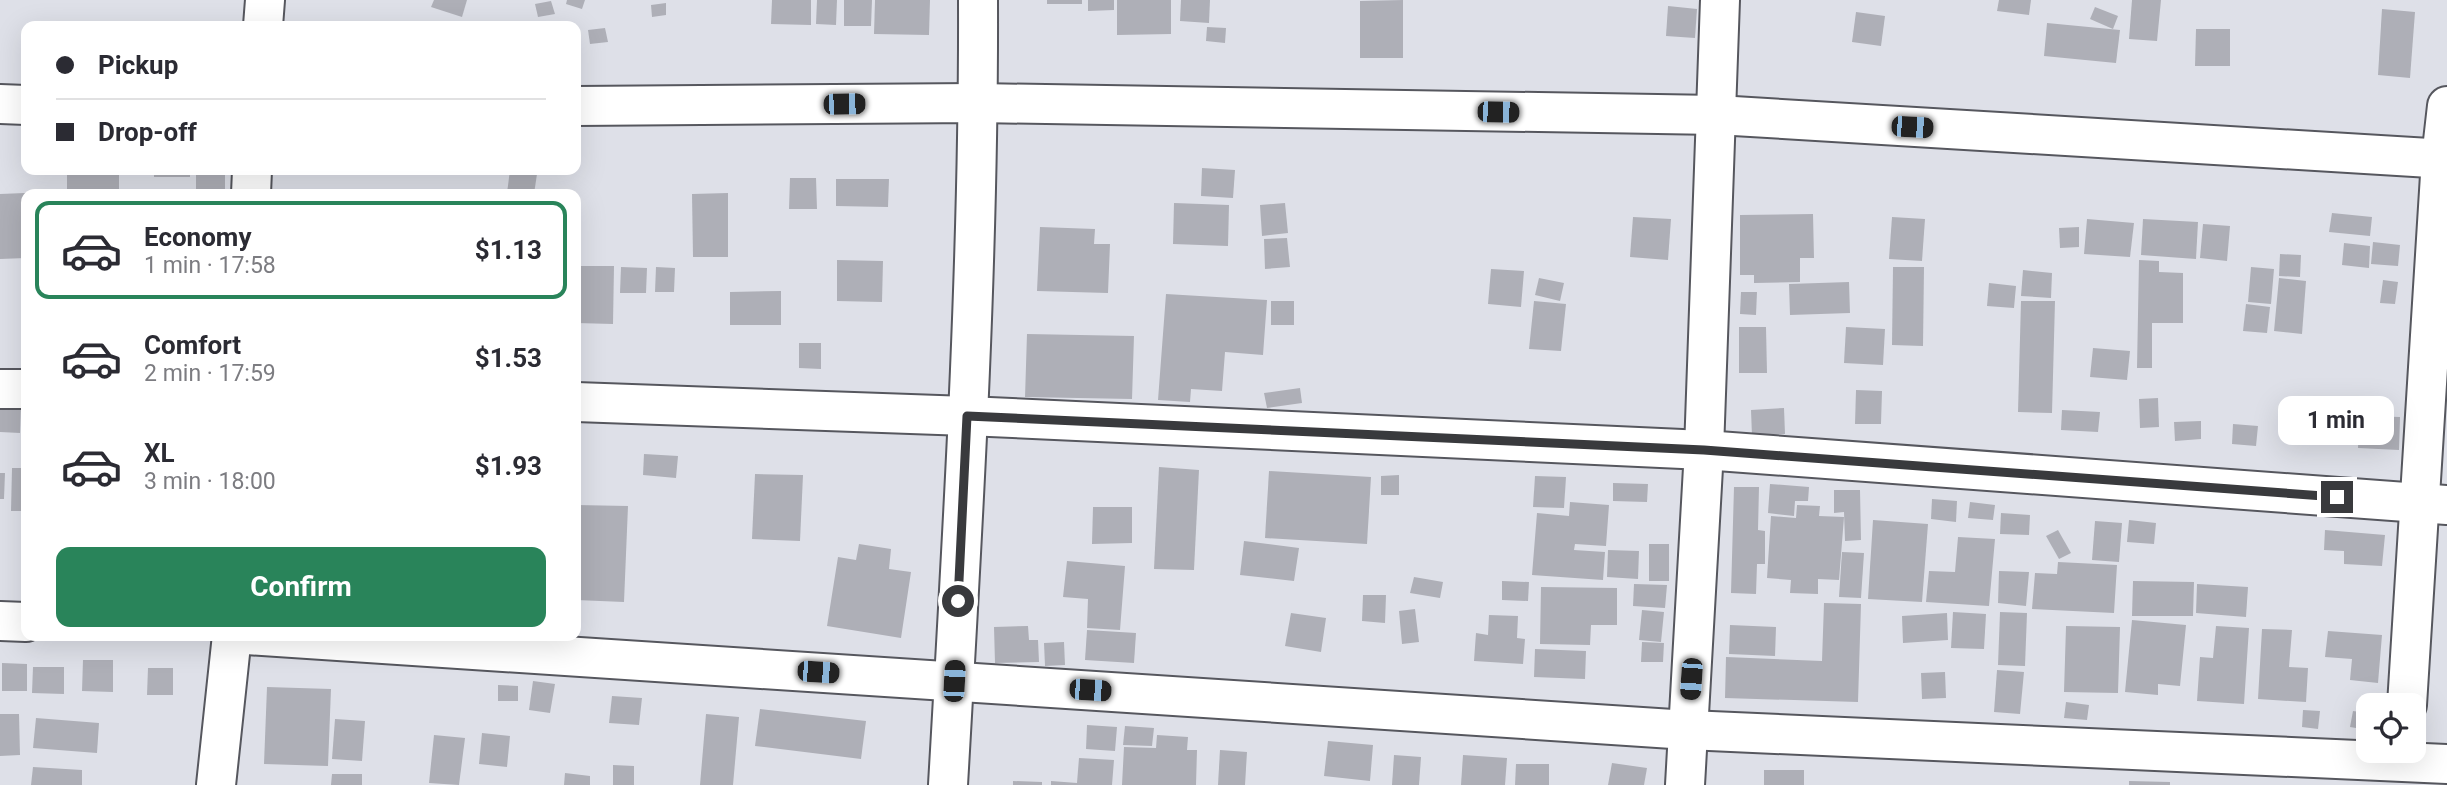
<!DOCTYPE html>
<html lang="en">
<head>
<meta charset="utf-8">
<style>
	body { margin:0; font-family:Roboto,sans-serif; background:#f2f2f3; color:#2b2b33; height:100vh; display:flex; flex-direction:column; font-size:26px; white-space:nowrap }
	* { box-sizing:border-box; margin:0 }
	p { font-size:23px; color:#7c7c81 }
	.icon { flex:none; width:38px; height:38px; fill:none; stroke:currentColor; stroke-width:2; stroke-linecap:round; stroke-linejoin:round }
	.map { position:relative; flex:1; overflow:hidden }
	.drawer { position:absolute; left:21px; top:189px; width:560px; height:452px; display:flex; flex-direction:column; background:#fff; border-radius:14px; box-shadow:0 7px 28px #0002 }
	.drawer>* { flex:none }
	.hud { position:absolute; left:21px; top:21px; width:560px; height:154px; border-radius:14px; box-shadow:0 7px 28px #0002; display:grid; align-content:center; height:154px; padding:0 35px; background:#fff }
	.fabs { position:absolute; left:2356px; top:693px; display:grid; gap:14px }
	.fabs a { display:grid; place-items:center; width:70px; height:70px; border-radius:14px; background:#fff; box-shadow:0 7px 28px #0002; font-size:35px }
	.end { position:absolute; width:32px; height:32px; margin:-16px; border:9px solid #393a3d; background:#fff; box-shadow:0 0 0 4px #fff }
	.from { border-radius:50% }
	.bubble { position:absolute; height:49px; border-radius:14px; background:#fff; box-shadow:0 7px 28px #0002; font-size:23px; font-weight:700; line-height:49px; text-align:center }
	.car { position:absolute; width:21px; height:42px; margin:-21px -10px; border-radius:9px; box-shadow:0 0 5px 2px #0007; background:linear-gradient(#222 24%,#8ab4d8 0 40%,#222 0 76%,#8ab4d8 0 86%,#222 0) }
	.hud b { display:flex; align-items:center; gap:24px; height:66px; font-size:26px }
	.hud b+b { border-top:2px solid #e1e1e2 }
	.hud i { width:18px; height:18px; background:#2b2b33 }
	ul { padding:12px 0 0; list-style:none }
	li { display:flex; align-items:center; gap:21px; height:98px; margin:0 14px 10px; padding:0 21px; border:4px solid transparent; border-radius:14px }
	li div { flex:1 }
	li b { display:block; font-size:26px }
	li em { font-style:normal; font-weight:700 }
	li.current { border-color:#29845a }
	li>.icon { width:63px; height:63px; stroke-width:1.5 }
	.action { display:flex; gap:14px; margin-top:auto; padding:14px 35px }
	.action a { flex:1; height:80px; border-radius:14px; background:#29845a; color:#fff; font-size:28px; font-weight:700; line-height:80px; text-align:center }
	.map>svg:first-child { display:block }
</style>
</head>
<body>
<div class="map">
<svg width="2447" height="785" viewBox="0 0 2447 785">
	<rect width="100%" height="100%" fill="#dee0e8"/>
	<!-- building -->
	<g fill="#aeafb7">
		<path d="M434,0H467L462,17L431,7Z"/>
		<path d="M567,0H585L582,9L566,4Z"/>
		<path d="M772,0H811V25L771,24Z"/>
		<path d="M817,0H837L836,25L816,24Z"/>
		<path d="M844,0H872L871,26H844Z"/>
		<path d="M875,0H930L929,35L874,34Z"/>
		<rect x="1047" y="0" width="35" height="4"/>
		<path d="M1088,0H1114V10L1088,11Z"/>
		<path d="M1117,0H1171V34L1117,35Z"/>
		<path d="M1181,0H1210L1209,23L1180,21Z"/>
		<path d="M1403,0V58H1360V1Z"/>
		<path d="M1999,0H2031L2029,15L1997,11Z"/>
		<path d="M2132,0H2161L2157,41L2129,39Z"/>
		<path d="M551,1L555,14L538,17L535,4Z"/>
		<path d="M666,3V15L652,17L651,5Z"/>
		<path d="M1668,6L1697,9L1695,38L1666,36Z"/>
		<path d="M2095,7L2118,16L2113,29L2090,19Z"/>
		<path d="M2382,9L2415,12L2410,78L2378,75Z"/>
		<path d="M1856,12L1885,16L1881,46L1852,42Z"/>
		<path d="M2047,23L2120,30L2116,63L2044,56Z"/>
		<path d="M1207,27L1226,28L1225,43L1206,41Z"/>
		<path d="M605,28L608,42L590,44L588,30Z"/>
		<path d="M2196,29H2230V66H2195Z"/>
		<path d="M1202,168L1235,170L1233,198L1201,196Z"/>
		<rect x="154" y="170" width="36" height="7"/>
		<rect x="196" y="170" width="29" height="24"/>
		<path d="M510,170L537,174L534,194L507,193Z"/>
		<rect x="67" y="173" width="52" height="21"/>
		<path d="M790,178H816L817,209H789Z"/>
		<path d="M836,179H889L888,207L836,206Z"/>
		<path d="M25,193L26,258L0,259V194Z"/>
		<path d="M728,193V257H693L692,194Z"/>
		<path d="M1174,203L1229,205L1228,246L1173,244Z"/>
		<path d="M1285,203L1288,233L1262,236L1260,205Z"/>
		<path d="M2332,213L2372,217L2370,236L2329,232Z"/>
		<path d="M1813,214L1814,258H1800V282L1754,283V275H1740V215Z"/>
		<path d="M1633,217L1671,219L1668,260L1630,257Z"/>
		<path d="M1892,217L1925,219L1922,261L1889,259Z"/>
		<path d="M2087,219L2134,223L2130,257L2084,254Z"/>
		<path d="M2143,219L2198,222L2196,259L2141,255Z"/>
		<path d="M2203,224L2230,226L2227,261L2200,258Z"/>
		<path d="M1040,227L1095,229L1094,244H1110L1108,293L1037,291Z"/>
		<path d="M2079,227V247L2060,248L2059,228Z"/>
		<path d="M1287,238L1290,267L1265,269L1264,239Z"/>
		<path d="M2373,242L2400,245L2398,266L2371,264Z"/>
		<path d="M2344,243L2370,246L2369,268L2342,265Z"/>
		<path d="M2280,254L2301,255L2300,277L2279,276Z"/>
		<path d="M837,260L883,261L882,302L837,301Z"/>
		<path d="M2139,260L2159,261V272L2183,273V323H2152V368H2137Z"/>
		<path d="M576,266H614L613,324L576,323Z"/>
		<path d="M621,267L647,268L646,293H620Z"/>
		<path d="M656,267L675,268L674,292H655Z"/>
		<path d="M1893,267H1924L1923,346L1892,345Z"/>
		<path d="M2251,267L2274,269L2271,304L2248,302Z"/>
		<path d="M1491,269L1524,271L1521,307L1488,304Z"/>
		<path d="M2023,270L2052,273L2051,298L2021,296Z"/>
		<path d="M1539,278L1564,283L1560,301L1535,295Z"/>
		<path d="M2279,278L2306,281L2302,334L2274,331Z"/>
		<path d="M2383,280L2398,282L2395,304L2380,303Z"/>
		<path d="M1849,282L1850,313L1790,315L1789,284Z"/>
		<path d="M1989,283L2016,286L2014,308L1987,306Z"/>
		<path d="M781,291V325H730V292Z"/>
		<path d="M1741,292H1757L1756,315L1740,314Z"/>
		<path d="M1166,294L1267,300L1263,355L1225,352L1222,391L1191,389L1190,402L1158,400Z"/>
		<rect x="1271" y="301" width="23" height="24"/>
		<path d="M1534,301L1566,304L1561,351L1529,349Z"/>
		<path d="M2021,301H2055L2052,413L2018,412Z"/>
		<path d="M2246,304L2270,307L2267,333L2243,331Z"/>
		<path d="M1739,327H1766L1767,373H1739Z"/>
		<path d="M1846,327L1885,329L1883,365L1844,363Z"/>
		<path d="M1027,334L1134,336L1132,399L1025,397Z"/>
		<path d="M799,343H821V369L799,368Z"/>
		<path d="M2093,348L2130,351L2127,380L2090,377Z"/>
		<path d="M1300,388L1302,403L1267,408L1264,393Z"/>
		<path d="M1856,390L1882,391L1881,424H1855Z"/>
		<path d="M2158,398L2159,427L2140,428L2139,399Z"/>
		<path d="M0,405H21L20,433L0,432Z"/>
		<path d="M1784,408L1785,434L1752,436L1751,410Z"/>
		<path d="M2062,410L2100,412L2098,432L2061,430Z"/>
		<path d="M2359,416L2400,417L2399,450L2358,448Z"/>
		<path d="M2201,421V439L2175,441L2174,422Z"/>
		<path d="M2233,424L2258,426L2256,446L2232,444Z"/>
		<path d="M644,454L678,456L676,478L643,475Z"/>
		<path d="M1159,467L1199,470L1194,570L1154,569Z"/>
		<path d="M12,468H26V511H11Z"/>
		<path d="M1269,471L1371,477L1367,544L1265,538Z"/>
		<path d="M0,473H5L4,499H0Z"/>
		<path d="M755,474L803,475L800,541L752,539Z"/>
		<path d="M1399,475V495H1381V476Z"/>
		<path d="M1535,476L1566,477L1564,508L1533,507Z"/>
		<path d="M1613,483L1648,484L1647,502L1613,501Z"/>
		<path d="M1770,484L1809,487L1808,501H1795L1794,516L1768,513Z"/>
		<path d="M1734,487H1759L1758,530L1765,531V564H1757L1756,594L1731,593Z"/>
		<path d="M1834,490H1860L1861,540L1845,541L1844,512L1834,513Z"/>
		<path d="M1932,499L1957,501L1956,522L1931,519Z"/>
		<path d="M1570,502L1609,505L1606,546L1575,544L1574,550L1605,552L1603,580L1532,575L1537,513L1569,516Z"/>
		<path d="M1970,502L1995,505L1993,520L1968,518Z"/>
		<path d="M576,505L628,506L624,602L576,600Z"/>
		<path d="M1797,505L1820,506L1819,516L1844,517L1839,580L1818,579V594L1790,593L1791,580L1767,578L1771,516L1796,518Z"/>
		<path d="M1093,507H1132V543L1092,544Z"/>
		<path d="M2001,513L2030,515L2029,535L2000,534Z"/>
		<path d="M1873,520L1928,524L1922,602L1868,599Z"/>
		<path d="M2129,520L2156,523L2154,544L2127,542Z"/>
		<path d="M2095,521L2122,523L2119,562L2092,560Z"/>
		<path d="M2058,530L2071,553L2059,559L2046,536Z"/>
		<path d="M2325,530L2385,535L2382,566L2344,564V551L2324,550Z"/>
		<path d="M1958,537L1995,539L1989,606L1926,602L1929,571L1955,572Z"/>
		<path d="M1244,541L1299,548L1294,581L1240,575Z"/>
		<path d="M859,544L891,549L889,569L911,572L901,638L827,626L838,557L856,560Z"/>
		<rect x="1649" y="544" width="20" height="37"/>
		<path d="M1608,550L1639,551L1638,579L1607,577Z"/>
		<path d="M1842,552L1864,553L1861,598L1839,597Z"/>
		<path d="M1067,561L1125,566L1120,630L1087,628L1088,599L1063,597Z"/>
		<path d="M2058,562L2117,565L2114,613L2032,609L2035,573L2057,574Z"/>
		<path d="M1999,571L2029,572L2026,606L1998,603Z"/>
		<path d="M1414,577L1443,582L1440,598L1410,593Z"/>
		<path d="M1502,581L1529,582L1528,601L1502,600Z"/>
		<path d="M2133,581L2194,582L2193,616H2132Z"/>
		<path d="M1634,584L1667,585L1665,608L1633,606Z"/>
		<path d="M2197,584L2248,587L2246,617L2196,613Z"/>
		<path d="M1541,587L1617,588V625H1591L1590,645L1540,644Z"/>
		<path d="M1363,595H1386L1385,623L1362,621Z"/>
		<path d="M1824,603L1861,604L1858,702L1725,698L1726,657L1822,661Z"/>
		<path d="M1415,609L1419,642L1402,644L1399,611Z"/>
		<path d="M1642,610L1664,612L1661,642L1639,640Z"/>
		<path d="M1953,612L1986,614L1984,649L1951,648Z"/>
		<path d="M2000,612L2027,613L2025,666L1998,665Z"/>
		<path d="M1291,613L1326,618L1321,652L1285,646Z"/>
		<path d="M1947,613L1948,640L1903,643L1902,616Z"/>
		<path d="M1489,615L1518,616L1517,638L1525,639L1523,664L1474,661L1476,633L1488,635Z"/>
		<path d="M2132,620L2186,625L2180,686L2158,684V695L2125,692Z"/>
		<path d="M1730,625L1776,627L1775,656L1729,654Z"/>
		<path d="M1028,626L1029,640H1038L1039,662L995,663L994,627Z"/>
		<path d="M2066,626L2120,627L2118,693L2064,692Z"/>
		<path d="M2216,626L2249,628L2244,704L2197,701L2200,657L2213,658Z"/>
		<path d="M2262,629L2292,630L2289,667L2308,668L2306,702L2258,699Z"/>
		<path d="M1087,630L1136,633L1134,663L1085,660Z"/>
		<path d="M2328,631L2382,635L2378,683L2350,680L2352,659L2325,657Z"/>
		<path d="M1064,642L1065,665L1045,666L1044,643Z"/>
		<path d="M1642,642L1664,643L1663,662H1641Z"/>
		<path d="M1535,649L1586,651L1585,679L1534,677Z"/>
		<path d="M83,660H113V692L82,691Z"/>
		<path d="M2,663L27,664V691H2Z"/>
		<path d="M33,667H64V694L32,693Z"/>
		<path d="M148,668H173V695H147Z"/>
		<path d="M1997,670L2024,672L2020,714L1994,712Z"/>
		<path d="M1945,672L1946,698L1922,699L1921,673Z"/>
		<path d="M533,681L555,684L550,713L529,710Z"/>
		<path d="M498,685L518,686V701H498Z"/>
		<path d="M267,687L331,689L328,766L264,764Z"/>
		<path d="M612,696L642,698L639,725L609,723Z"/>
		<path d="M2066,702L2089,705L2087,720L2064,718Z"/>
		<path d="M760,709L866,721L861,759L755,746Z"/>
		<path d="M2303,710L2320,711L2318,729L2302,727Z"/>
		<path d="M2353,711L2368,713V730L2350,727Z"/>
		<path d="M0,714H19L20,755L0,756Z"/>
		<path d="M706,714L739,717L733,785H700Z"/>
		<path d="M36,718L99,723L97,753L33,748Z"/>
		<path d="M335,719L365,721L362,761L332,759Z"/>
		<path d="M1087,725L1117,727L1115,751L1086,749Z"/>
		<path d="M1125,726L1154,728L1152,746L1123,745Z"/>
		<path d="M482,733L510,736L507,767L479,764Z"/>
		<path d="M434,735L465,738L459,785L429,783Z"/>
		<path d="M1157,735L1188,737L1187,750H1197L1196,785H1122L1124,747L1156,748Z"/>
		<path d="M1328,741L1373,745L1370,781L1324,776Z"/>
		<path d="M1220,750L1247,752L1245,785H1218Z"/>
		<path d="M1394,755L1421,757L1419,785H1392Z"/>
		<path d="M1463,755L1507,758L1505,785H1461Z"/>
		<path d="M1079,758L1114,760L1112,785H1051V781L1077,783Z"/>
		<path d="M1612,763L1647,768L1644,785H1608Z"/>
		<path d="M1516,764H1549V785H1515Z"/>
		<path d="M613,765L634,766V785H613Z"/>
		<path d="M33,767L82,770V785H31Z"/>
		<rect x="1764" y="770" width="40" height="15"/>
		<path d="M565,773L590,776V785H564Z"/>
		<path d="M332,774H362V785H331Z"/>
		<path d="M1013,781L1042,782V785H1013Z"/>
		<path d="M2129,781L2170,782V785H2129Z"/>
	</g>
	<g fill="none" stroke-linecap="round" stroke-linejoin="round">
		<defs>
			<g id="minor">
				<path d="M263,26L265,0"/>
				<path d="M251,194L252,170"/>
				<path d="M0,389H26"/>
				<path d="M576,402L967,416L1704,450L2447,505"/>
				<path d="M0,621L26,622"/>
				<path d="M247,635L1688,730L2447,764"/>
				<path d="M2407,705L2441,159L2447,106"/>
				<path d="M216,785L232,635"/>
				<path d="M948,785C963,524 979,262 978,0"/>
				<path d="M1685,785L1704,450L1720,0"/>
			</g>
			<g id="tertiary">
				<path d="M0,104L26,105"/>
				<path d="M576,106L978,103L1717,115L2447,159"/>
			</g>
		</defs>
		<!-- minor casing -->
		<use href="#minor" stroke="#56575e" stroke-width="42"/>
		<!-- tertiary casing -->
		<use href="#tertiary" stroke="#56575e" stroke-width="42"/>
		<!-- minor -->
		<use href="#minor" stroke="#fff" stroke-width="38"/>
		<!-- tertiary -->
		<use href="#tertiary" stroke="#fff" stroke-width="38"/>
	</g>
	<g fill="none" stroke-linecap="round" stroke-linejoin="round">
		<!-- route -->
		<path stroke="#393a3d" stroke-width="9" d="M958,601L967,416L1704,450L2337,497"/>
	</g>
</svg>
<div class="fabs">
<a><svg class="icon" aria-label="locate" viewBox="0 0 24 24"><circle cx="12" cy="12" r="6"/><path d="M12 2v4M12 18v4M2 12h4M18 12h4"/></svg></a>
</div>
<i class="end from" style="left:958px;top:601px"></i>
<i class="end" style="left:2337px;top:497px"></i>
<div class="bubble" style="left:2278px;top:396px;width:116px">1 min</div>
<i class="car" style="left:844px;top:104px;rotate:89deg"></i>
<i class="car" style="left:1498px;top:112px;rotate:91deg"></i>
<i class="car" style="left:1912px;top:127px;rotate:93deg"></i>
<i class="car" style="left:818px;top:672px;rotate:94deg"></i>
<i class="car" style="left:1691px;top:679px;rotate:184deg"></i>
<i class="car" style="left:954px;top:681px;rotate:3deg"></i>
<i class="car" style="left:1090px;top:690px;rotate:94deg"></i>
<div class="hud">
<b><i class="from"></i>Pickup</b>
<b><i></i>Drop-off</b>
</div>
<section class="drawer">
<ul>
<li class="current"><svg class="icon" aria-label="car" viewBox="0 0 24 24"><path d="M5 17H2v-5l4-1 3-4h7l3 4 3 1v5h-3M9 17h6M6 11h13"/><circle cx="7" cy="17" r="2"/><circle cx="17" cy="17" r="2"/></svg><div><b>Economy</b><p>1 min · 17:58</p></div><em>$1.13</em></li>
<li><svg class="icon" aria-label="car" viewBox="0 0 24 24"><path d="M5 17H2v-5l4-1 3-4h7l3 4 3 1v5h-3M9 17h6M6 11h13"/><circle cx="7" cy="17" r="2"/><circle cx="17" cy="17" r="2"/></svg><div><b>Comfort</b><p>2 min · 17:59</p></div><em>$1.53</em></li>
<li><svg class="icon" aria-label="car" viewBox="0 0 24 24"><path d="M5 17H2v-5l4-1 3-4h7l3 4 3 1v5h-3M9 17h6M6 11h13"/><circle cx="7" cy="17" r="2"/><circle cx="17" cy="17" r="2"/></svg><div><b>XL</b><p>3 min · 18:00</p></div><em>$1.93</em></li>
</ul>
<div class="action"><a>Confirm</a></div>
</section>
</div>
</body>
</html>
